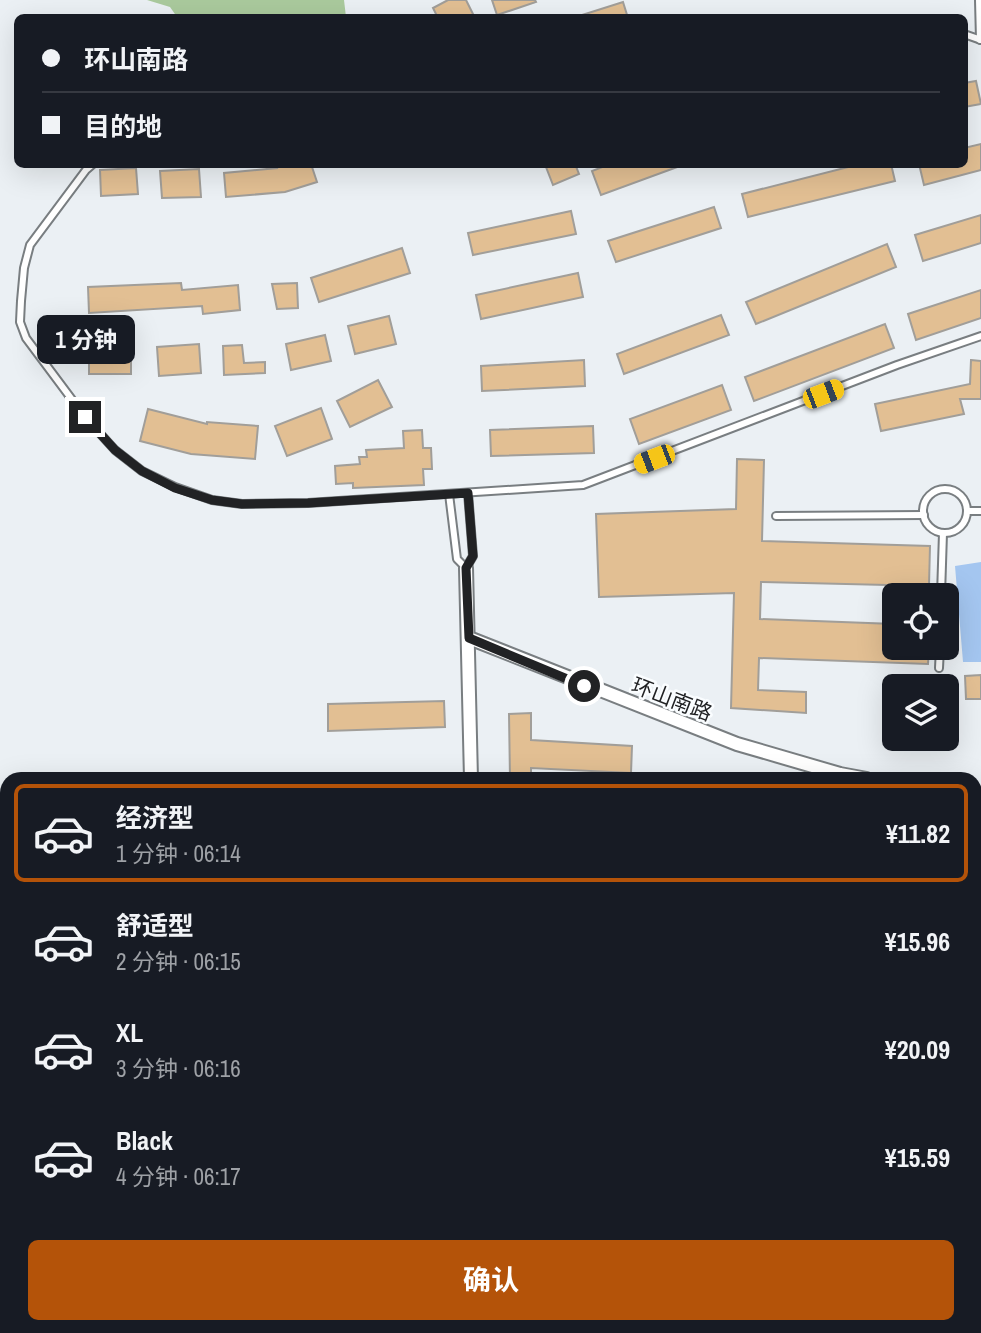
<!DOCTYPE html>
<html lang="zh">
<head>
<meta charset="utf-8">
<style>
	body { margin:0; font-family:"Archivo Narrow","Noto Sans SC",sans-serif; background:#20242c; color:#f1f3f6; height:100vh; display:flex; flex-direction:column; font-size:26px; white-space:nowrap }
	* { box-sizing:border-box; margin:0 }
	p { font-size:23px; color:#9ea1a6 }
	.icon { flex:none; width:38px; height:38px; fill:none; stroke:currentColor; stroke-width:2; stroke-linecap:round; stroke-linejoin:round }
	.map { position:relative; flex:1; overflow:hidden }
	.drawer { position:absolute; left:0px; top:772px; width:982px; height:562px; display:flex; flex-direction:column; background:#171b24; border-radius:21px 21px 0 0; box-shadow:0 7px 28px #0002 }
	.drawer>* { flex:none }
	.banner { position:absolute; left:14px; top:14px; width:954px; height:154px; border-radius:10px; box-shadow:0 7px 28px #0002; display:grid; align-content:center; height:154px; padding:0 28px; background:#171b24 }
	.buttons { position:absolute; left:882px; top:583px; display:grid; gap:14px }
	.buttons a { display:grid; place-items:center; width:77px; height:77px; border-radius:10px; background:#171b24; box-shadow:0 7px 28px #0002; font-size:35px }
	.end { position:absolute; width:32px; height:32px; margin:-16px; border:9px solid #212224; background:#fff; box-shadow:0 0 0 4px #fff }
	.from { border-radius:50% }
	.bubble { position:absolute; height:49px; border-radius:10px; background:#171b24; box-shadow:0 7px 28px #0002; font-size:23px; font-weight:700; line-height:49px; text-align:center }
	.car { position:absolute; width:21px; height:42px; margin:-21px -10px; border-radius:9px; box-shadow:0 0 5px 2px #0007; background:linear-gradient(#f5c518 24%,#345 0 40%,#f5c518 0 76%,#345 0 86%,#f5c518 0) }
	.banner b { display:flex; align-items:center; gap:24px; height:66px; font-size:26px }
	.banner b+b { border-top:2px solid #363941 }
	.banner i { width:18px; height:18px; background:#f1f3f6 }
	ul { padding:12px 0 0; list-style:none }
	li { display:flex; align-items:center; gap:21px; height:98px; margin:0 14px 10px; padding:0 14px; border:4px solid transparent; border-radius:10px }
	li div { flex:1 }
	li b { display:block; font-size:26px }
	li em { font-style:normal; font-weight:700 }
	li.current { border-color:#b45309 }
	li>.icon { width:63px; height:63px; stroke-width:1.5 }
	.cta { display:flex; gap:14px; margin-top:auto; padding:14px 28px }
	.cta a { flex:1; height:80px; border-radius:10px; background:#b45309; color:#fff; font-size:28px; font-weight:700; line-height:80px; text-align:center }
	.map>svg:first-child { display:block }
</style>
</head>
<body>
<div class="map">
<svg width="981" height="1333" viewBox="0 0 981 1333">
	<rect width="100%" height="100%" fill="#ebf0f4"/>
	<!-- green -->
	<path fill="#c2d8b9" d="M0,965L7,966V1311L0,1308Z"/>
	<!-- forest -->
	<path fill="#aaca9d" d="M147,0H344L346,17H177L170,7Z"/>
	<!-- water -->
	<g fill="#a4c6f0">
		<path d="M981,562V662H963L955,566Z"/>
		<path d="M163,1327V1326L215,1327L214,1333H162Z"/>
	</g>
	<!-- building -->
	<g fill="#e2bf93" stroke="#a19e99" stroke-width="2">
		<path d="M448,0H466L475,18H438L433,8Z"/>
		<path d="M492,0H535L536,2L497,15Z"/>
		<path d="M623,2L628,18H582V15Z"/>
		<path d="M976,81L981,104L964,107V83Z"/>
		<path d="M981,144V170L924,185L919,164H964V148Z"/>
		<path d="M276,164H311L317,182L285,192L226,197L224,173L277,168Z"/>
		<path d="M553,164H575L579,174L553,185L546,167Z"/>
		<path d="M610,164H680V166L601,195L592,171Z"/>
		<path d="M860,164H891L895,181L748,217L742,194Z"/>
		<path d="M136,168L138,194L101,196L100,170Z"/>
		<path d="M199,169L201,197L162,198L160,171Z"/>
		<path d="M714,207L721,228L616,262L608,241Z"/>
		<path d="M571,211L576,234L473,255L468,233Z"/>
		<path d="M981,215V243L923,261L915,235Z"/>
		<path d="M887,244L896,267L756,324L746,302Z"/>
		<path d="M402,248L410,273L319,302L311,278Z"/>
		<path d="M578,273L583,297L481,319L476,295Z"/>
		<path d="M181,283L182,290L238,285L240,310L203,314L202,306L89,313L88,287Z"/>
		<path d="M297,283L298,308L277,309L272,284Z"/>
		<path d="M981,290V318L916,340L908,314Z"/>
		<path d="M721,315L729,335L624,374L617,354Z"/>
		<path d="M389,316L396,344L355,354L348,326Z"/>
		<path d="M885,324L894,348L754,401L745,377Z"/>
		<path d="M325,335L331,361L291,370L286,344Z"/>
		<path d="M199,344L201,373L159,376L157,347Z"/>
		<path d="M242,345L244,363L265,362V373L224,375L223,346Z"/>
		<rect x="89" y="347" width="42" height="27"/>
		<path d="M584,360L585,386L482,391L481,366Z"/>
		<path d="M971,360L981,361V399H960L964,414L881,431L875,404L970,384Z"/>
		<path d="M378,380L392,407L350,427L337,401Z"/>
		<path d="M722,385L731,410L639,444L630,419Z"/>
		<path d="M321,408L332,439L287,456L275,426Z"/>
		<path d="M148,409L207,424V422L258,426L255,459L191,454L140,441Z"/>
		<path d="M593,426L594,453L491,456L490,430Z"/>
		<path d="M422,430L423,448H431L432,469H423L424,485L353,488V483L336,484L335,466L360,464L359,457H367L366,450L404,448L403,431Z"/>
		<path d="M737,459L764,460L762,541L930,546L929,586L761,582L760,619L894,624V648H929L928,664L759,658L758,690L806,692V713L731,708L734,593L599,597L596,514L736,509Z"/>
		<path d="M981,675V699H966L965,676Z"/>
		<path d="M444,701L445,727L328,731V704Z"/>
		<path d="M531,713V740L632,746L631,773L531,768V779H510L509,714Z"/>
	</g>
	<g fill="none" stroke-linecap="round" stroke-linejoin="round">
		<defs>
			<g id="lane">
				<path d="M979,0L980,40"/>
				<path d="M964,34L981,40"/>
				<path d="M93,164L86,170L30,245L24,268L21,301L20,322L26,338L85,417L115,450L142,471L175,487L212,500L242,504L308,503L583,485L897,365L981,336"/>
				<circle cx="945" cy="511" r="22"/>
				<path d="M449,494L457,559L466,568L473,556L468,493"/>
				<path d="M967,511H981"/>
				<path d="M776,516L924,515"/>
				<path d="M941,595L943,533"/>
				<path d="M939,668L940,648"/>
			</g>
			<g id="street">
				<path d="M466,568L471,779"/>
				<path d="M469,638L737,744L840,774L867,779"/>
				<path d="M975,798L981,799"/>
				<path d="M975,1058H981"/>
				<path d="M472,1333V1326"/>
			</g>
		</defs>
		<!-- lane casing -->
		<use href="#lane" stroke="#797e81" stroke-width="10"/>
		<!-- street casing -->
		<use href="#street" stroke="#797e81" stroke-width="16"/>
		<!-- lane -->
		<use href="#lane" stroke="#fff" stroke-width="6"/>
		<!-- street -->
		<use href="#street" stroke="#fff" stroke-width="12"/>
	</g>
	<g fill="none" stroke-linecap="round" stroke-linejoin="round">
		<!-- route -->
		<path stroke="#212224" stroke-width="9" d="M85,417L115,450L142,471L175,488L212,500L242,504L308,503L468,493L473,556L466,568L469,638L584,686"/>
	</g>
	<g text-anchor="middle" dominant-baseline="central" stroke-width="5" stroke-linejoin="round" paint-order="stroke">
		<!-- street labels -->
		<g font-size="21" fill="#212224" stroke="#fafdff">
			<text transform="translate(672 699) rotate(21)">环山南路</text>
		</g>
	</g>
</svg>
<div class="buttons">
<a><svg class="icon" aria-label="locate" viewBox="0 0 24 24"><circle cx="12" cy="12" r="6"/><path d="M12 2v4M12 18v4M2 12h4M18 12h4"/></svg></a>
<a><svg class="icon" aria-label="layers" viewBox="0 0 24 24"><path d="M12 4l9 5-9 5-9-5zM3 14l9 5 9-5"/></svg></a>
</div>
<i class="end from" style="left:584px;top:686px"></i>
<i class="end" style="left:85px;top:417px"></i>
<div class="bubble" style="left:37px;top:315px;width:98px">1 分钟</div>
<i class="car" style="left:823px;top:394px;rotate:69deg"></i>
<i class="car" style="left:654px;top:459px;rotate:249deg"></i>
<div class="banner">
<b><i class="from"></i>环山南路</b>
<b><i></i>目的地</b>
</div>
<section class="drawer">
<ul>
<li class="current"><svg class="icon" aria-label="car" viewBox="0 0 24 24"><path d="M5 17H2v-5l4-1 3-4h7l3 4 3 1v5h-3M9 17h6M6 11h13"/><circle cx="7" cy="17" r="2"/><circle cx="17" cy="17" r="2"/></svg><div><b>经济型</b><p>1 分钟 · 06:14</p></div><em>¥11.82</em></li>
<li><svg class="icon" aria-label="car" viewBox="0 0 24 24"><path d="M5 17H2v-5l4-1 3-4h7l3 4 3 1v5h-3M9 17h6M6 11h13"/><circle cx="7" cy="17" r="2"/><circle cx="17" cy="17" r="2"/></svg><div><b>舒适型</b><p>2 分钟 · 06:15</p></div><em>¥15.96</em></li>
<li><svg class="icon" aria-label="car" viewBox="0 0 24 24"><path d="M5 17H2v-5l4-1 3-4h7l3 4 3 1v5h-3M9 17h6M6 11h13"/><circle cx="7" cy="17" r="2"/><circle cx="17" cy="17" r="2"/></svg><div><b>XL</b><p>3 分钟 · 06:16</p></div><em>¥20.09</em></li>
<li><svg class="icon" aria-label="car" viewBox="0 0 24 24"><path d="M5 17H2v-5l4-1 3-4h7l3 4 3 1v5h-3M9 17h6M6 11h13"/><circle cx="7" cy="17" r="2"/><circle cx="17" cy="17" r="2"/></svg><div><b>Black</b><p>4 分钟 · 06:17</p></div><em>¥15.59</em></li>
</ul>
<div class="cta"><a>确认</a></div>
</section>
</div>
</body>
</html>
